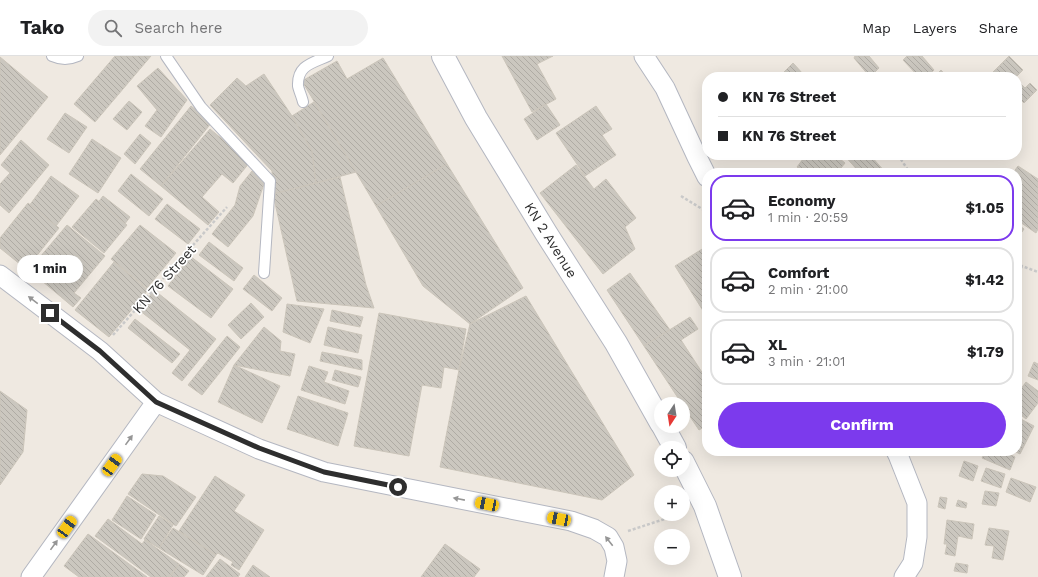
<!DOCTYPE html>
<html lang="en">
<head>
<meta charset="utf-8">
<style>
	body { margin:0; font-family:"Work Sans",sans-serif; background:#f2f2f2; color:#202124; height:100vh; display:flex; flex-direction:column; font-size:15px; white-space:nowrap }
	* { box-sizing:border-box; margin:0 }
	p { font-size:13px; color:#757577 }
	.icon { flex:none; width:22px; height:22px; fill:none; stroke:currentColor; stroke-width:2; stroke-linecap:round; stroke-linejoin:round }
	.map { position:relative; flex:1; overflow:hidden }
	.sheet { position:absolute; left:702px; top:112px; width:320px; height:288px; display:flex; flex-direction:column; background:#fff; border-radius:16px; box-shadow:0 4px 16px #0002 }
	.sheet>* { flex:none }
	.guide { position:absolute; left:702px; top:16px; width:320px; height:88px; border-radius:16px; box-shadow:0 4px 16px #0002; display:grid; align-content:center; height:88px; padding:0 16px; background:#fff }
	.needle { width:26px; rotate:192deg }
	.fabs { position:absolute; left:654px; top:341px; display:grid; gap:8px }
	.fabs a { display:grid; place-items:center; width:36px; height:36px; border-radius:50%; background:#fff; box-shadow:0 4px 16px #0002; font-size:20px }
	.end { position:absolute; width:18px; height:18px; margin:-9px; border:5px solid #2e2e2e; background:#fff; box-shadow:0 0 0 2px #fff }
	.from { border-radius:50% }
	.bubble { position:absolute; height:28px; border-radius:14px; background:#fff; box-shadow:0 4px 16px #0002; font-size:13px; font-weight:700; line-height:28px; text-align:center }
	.car { position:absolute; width:12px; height:24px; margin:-12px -6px; border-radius:5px; box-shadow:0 0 3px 1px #0007; background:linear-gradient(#f5c518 24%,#345 0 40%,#f5c518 0 76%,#345 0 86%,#f5c518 0) }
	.guide b { display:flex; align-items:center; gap:14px; height:38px; font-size:15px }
	.guide b+b { border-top:1px solid #e0e0e0 }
	.guide i { width:10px; height:10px; background:#202124 }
	ul { padding:7px 0 0; list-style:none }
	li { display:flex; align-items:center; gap:12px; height:66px; margin:0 8px 6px; padding:0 8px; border:2px solid #e0e0e0; border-radius:16px }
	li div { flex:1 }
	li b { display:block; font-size:15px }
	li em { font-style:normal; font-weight:700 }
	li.selected { border-color:#7c3aed }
	li>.icon { width:36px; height:36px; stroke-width:1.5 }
	.cta { display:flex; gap:8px; margin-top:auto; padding:8px 16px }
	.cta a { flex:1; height:46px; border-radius:24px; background:#7c3aed; color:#fff; font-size:16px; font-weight:700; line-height:46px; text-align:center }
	header { display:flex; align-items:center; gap:24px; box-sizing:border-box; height:56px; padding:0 20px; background:#fff; border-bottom:1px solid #e0e0e0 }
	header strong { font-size:19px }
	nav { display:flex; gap:22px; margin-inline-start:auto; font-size:14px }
	.search { width:280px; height:36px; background:#f2f2f2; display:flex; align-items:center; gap:10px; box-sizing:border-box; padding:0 14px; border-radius:22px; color:#757577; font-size:15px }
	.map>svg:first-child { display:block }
</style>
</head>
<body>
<header>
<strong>Tako</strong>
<div class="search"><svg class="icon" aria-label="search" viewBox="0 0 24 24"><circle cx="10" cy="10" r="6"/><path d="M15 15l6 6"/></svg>Search here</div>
<nav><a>Map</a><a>Layers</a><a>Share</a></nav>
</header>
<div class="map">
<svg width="1038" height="521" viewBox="0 0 1038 521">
	<defs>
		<pattern id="building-back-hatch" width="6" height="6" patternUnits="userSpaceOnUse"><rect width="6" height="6" fill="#cbc7bf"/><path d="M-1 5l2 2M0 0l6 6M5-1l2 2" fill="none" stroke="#afaba4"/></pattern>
	</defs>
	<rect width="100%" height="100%" fill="#efe9e1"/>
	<!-- building -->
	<g fill="url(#building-back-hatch)" stroke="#cbc5ba">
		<path d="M115,0H151L95,66L74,48Z"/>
		<path d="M502,0H553L537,8L556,43L532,56Z"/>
		<path d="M855,0H869L879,12L870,21L854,2Z"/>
		<path d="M907,0H922L934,14L926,21H919L903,4Z"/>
		<path d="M1009,0L1023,14L1016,21H988Z"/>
		<path d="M0,1L48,41L0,99Z"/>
		<path d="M383,2L447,108L376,150L302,25L337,5L347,23Z"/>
		<path d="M793,7L803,18L800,21H779Z"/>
		<path d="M158,12L187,44L161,81L145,70L157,54L137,30Z"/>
		<path d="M941,14L947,21H934Z"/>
		<path d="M264,18L292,60L312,95L316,127L273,138L272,115L210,49L237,22L246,30Z"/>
		<path d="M1017,24L1025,32L1030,27L1037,34L1024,47L1017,40Z"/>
		<path d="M129,45L142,56L127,74L113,63Z"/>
		<path d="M314,46L356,116L316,127L312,95L292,60Z"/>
		<path d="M546,48L560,69L537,84L524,63Z"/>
		<path d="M191,50L212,66L161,130L140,113Z"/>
		<path d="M596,50L612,73L602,79L616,99L585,120L556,77Z"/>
		<path d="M65,57L87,71L69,97L47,83Z"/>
		<path d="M210,73L250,106L233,127L222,118L202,141L219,156L208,169L161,130Z"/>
		<path d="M140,78L151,87L135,108L124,98Z"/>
		<path d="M92,83L121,102L98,137L69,118Z"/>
		<path d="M21,84L49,109L9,157L0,149V128L10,117L1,109Z"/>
		<path d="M806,99H835L845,107L837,117H806L797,111Z"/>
		<path d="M844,99H870L886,117H860Z"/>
		<path d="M447,108L523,232L470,268L423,230L376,150Z"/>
		<path d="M576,109L594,133L606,123L636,162L625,171L635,193L603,218L540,137Z"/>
		<path d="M1018,110L1038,123V173L1036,177L1017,164V117H1013Z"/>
		<path d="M252,115L265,125L253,160L228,191L212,178L235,149L240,130Z"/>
		<path d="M131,118L163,143L149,160L118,135Z"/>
		<path d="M51,120L79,140L56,170L29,150Z"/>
		<path d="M340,121L366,229L374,252L297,245L273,138Z"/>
		<path d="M103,140L130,161L112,185L85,164Z"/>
		<path d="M96,143L127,169L104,197L72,171Z"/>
		<path d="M28,147L59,172L26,213L0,192V182Z"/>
		<path d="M167,148L200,173L188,188L155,163Z"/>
		<path d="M1017,168L1024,173L1017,183Z"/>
		<path d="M67,169L105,200L74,237L81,242L73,251L29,214Z"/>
		<path d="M140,169L176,197L147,232L111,203Z"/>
		<path d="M209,186L243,212L234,225L199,199Z"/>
		<path d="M707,190V261L675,210Z"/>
		<path d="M190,200L233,233L211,262L168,230Z"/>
		<path d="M114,206L148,234L109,281L75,254Z"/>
		<path d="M630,217L670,274L644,290L607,234Z"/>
		<path d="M254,219L282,242L272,255L243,233Z"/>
		<path d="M154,234L216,283L182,325L172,317L190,294L139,254Z"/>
		<path d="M526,240L634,419L602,444L440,411L459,314L470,268Z"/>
		<path d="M251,247L264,261L241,283L228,269Z"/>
		<path d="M287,248L324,253L310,287L283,276Z"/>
		<path d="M332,254L363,261L360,271L330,265Z"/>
		<path d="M379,257L466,273L459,314L444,311L441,332L422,329L409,400L354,390Z"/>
		<path d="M690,261L698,273L681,284L707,324V369L699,374L683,350V348H682L644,290Z"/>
		<path d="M135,263L180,298L172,307L128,272Z"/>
		<path d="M264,271L281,285L280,295L295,298L290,320L234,309Z"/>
		<path d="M328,271L362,279L358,297L324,289Z"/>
		<path d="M227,280L240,291L202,339L188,329Z"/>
		<path d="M322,296L362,304V314L320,305Z"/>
		<path d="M1034,306L1038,308V324L1028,320Z"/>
		<path d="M234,309L280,330L262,367L218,346Z"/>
		<path d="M309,310L328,316L324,326L349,335L345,348L301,334Z"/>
		<path d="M335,314L361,321L358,331L332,324Z"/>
		<path d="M1026,326L1038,335V347L1026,363L1017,356V338Z"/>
		<path d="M0,335L27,354L23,396L0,429Z"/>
		<path d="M298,340L348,357L338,390L287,373Z"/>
		<path d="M1017,361L1034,370L1020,398L1014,395H1017Z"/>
		<path d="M986,395H1002L1015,401L1010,414L982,402Z"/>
		<path d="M964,405L978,410L973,425L959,420Z"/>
		<path d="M986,412L1005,418L1001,432L981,425Z"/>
		<path d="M142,418L163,420L196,441L176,470L128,438Z"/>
		<path d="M215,420L245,439L234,455L264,474L239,514L231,509L233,506L218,497L216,499L179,475Z"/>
		<path d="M1011,422L1036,431L1030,446L1006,436Z"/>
		<path d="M985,435L999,437L996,450L982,448Z"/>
		<path d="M127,440L156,459L141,483L112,464Z"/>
		<path d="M940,441L947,442L945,453L938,451Z"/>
		<path d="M958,444L967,447L966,452L956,450Z"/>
		<path d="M159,460L173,469L159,492L144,483Z"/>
		<path d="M108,463L142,488L145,484L179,508L169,521H151L95,480Z"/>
		<path d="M947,464L974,468L972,483L958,480L955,500L945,498L947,488H944Z"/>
		<path d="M173,472L216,499L203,519L159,492Z"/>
		<path d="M989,472L1009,475L1003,504L992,502L994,490L985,489Z"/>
		<path d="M88,478L147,521H79L64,510Z"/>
		<path d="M445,488L480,513L474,521H421Z"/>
		<path d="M220,503L240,518L238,521H206Z"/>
		<path d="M956,507L968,509L967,517L954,515Z"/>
		<path d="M179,508L189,515L184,521H170Z"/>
		<path d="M253,509L270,521H245Z"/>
	</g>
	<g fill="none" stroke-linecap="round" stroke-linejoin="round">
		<defs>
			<g id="lane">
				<path d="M52,0C61,4 69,4 78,0"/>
				<path d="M166,0L201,51L270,125L264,217"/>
				<path d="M303,46C302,41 299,35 298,30C297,9 313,7 328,0"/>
			</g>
			<g id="street">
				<path d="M644,0L665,32L697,101L707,121"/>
				<path d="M0,219L100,295L156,346L259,393L324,416L571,465L594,473L608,481L614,491L617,505L614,521"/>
				<path d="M896,395L898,399L917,447V481L913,507L904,521"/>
				<path d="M31,521L156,346"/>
			</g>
			<g id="secondary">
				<path d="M443,0L476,62L546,177L616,287L661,367"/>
				<path d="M663,370L675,392"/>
				<path d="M683,406L705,450L730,521"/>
			</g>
		</defs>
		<!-- lane casing -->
		<use href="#lane" stroke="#b4b7c1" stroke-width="12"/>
		<!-- street casing -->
		<use href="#street" stroke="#b4b7c1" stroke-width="21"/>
		<!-- secondary casing -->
		<use href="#secondary" stroke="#b4b7c1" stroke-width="24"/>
		<!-- path -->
		<g stroke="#c9c9c9" stroke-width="2.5" stroke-dasharray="3 2" stroke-linecap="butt">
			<path d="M898,99L910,117"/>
			<path d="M681,140L707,156"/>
			<path d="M1017,221L1022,210L1038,216"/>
			<path d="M113,279L227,151"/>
			<path d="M628,475L680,458"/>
		</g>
		<!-- lane -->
		<use href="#lane" stroke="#fff" stroke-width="10"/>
		<!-- street -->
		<use href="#street" stroke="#fff" stroke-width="19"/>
		<!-- secondary -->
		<use href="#secondary" stroke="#fff" stroke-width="22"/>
	</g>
	<!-- one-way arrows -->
	<defs><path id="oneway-solid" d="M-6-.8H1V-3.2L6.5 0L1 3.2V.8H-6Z"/></defs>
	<g fill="#969696">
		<use href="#oneway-solid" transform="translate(33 244) rotate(-143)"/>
		<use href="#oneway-solid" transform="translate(129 384) rotate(-54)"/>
		<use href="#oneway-solid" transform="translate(459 443) rotate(-169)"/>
		<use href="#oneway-solid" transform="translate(609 485) rotate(-128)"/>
		<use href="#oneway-solid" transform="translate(54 489) rotate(-54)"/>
	</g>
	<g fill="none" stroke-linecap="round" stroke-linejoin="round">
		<!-- route -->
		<path stroke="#2e2e2e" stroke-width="5" d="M50,257L100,295L156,346L259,392L324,416L398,431"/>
	</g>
	<g text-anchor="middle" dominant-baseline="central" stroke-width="3.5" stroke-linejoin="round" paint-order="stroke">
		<!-- street labels -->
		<g font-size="14" fill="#2e2e2e" stroke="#fff">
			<text transform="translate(551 184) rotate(58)">KN 2 Avenue</text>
			<text transform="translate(164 223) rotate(-48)">KN 76 Street</text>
		</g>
	</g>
</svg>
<div class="fabs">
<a><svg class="needle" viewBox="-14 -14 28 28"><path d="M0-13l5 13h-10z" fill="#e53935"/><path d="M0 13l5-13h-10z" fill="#757577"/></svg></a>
<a><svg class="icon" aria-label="locate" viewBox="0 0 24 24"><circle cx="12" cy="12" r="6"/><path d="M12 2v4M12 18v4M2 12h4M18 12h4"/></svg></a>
<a>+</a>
<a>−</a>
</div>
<i class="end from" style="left:398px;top:431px"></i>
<i class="end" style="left:50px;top:257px"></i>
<div class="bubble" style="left:17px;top:199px;width:66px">1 min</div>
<i class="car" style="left:112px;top:409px;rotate:36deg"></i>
<i class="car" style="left:487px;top:448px;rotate:281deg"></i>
<i class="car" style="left:559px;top:463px;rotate:281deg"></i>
<i class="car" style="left:67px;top:471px;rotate:36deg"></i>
<div class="guide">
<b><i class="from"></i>KN 76 Street</b>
<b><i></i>KN 76 Street</b>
</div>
<section class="sheet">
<ul>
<li class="selected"><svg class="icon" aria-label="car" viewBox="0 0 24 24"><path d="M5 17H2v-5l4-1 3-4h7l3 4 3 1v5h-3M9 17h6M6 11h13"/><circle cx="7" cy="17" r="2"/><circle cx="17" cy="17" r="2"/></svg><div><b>Economy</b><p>1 min · 20:59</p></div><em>$1.05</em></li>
<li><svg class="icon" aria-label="car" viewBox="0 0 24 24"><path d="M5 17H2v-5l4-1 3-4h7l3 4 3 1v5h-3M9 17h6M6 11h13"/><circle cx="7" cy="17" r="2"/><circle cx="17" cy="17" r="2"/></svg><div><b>Comfort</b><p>2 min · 21:00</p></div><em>$1.42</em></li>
<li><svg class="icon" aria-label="car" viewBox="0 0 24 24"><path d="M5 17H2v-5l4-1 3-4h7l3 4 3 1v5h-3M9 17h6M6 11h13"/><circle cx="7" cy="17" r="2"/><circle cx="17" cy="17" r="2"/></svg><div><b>XL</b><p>3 min · 21:01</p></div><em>$1.79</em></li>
</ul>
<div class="cta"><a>Confirm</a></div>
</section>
</div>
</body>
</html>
